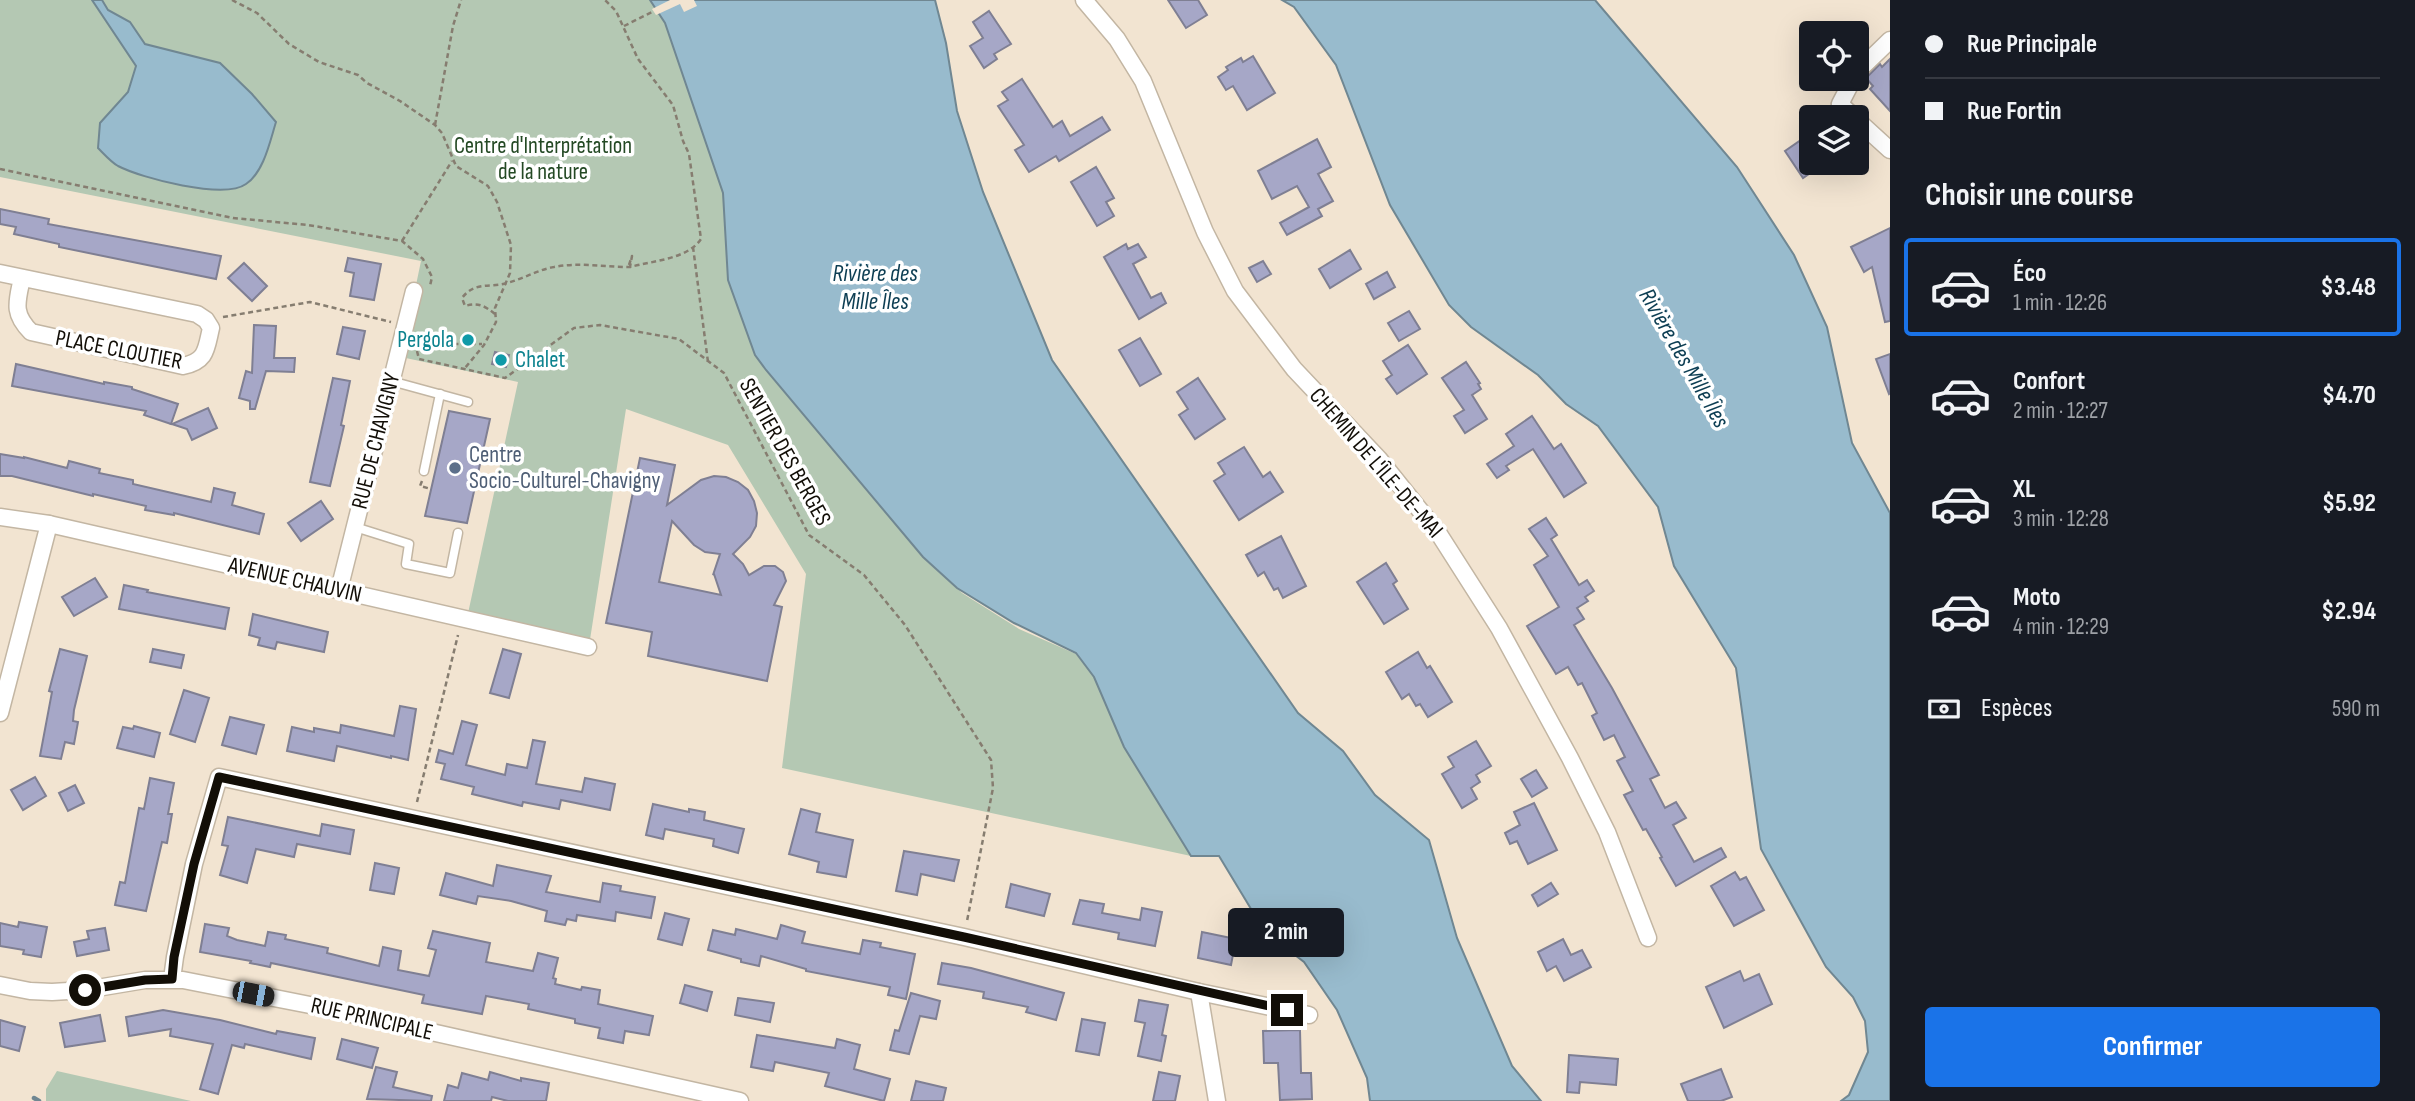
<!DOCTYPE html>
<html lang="fr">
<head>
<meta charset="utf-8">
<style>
	body { margin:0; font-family:"Sofia Sans Condensed",sans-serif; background:#20242c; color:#f1f3f6; height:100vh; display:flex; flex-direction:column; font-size:26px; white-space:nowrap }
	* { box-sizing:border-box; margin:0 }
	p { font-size:23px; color:#9ea1a6 }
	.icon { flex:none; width:38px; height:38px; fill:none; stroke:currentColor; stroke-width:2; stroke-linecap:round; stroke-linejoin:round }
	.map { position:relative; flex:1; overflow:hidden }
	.drawer { display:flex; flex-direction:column; background:#171b24; width:525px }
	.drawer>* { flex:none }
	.guide { display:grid; align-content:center; height:154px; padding:0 35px; background:#171b24 }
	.tools { position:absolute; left:1799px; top:21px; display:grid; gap:14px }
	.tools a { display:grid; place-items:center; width:70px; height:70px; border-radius:7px; background:#171b24; box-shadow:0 7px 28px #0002; font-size:35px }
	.end { position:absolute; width:32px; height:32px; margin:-16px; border:9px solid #120e07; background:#fff; box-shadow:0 0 0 4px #fff }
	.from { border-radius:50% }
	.bubble { position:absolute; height:49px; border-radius:7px; background:#171b24; box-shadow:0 7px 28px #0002; font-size:23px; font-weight:700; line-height:49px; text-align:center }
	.car { position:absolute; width:21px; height:42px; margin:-21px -10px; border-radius:9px; box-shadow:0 0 5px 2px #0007; background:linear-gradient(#222 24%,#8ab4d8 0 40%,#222 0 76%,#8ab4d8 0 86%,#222 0) }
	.guide b { display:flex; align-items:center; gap:24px; height:66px; font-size:26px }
	.guide b+b { border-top:2px solid #363941 }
	.guide i { width:18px; height:18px; background:#f1f3f6 }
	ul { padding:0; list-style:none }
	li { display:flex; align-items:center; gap:21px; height:98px; margin:0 14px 10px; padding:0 21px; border:4px solid transparent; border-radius:7px }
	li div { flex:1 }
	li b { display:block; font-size:26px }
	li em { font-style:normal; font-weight:700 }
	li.selected { border-color:#1a73e8 }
	li>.icon { width:63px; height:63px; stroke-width:1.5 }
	h2 { padding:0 35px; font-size:32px; line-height:84px }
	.pay { display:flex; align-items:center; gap:18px; height:77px; padding:0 35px; font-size:26px }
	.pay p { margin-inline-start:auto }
	.primary-button { display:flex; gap:14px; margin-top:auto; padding:14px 35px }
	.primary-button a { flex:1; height:80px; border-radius:7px; background:#1a73e8; color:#fff; font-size:28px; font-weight:700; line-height:80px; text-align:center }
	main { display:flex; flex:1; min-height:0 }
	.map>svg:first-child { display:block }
</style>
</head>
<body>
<main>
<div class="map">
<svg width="1890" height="1101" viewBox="0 0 1890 1101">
	<rect width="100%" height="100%" fill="#f2e4d1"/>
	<!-- green -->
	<g fill="#b4c8b3">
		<path d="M0,0H650L665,23L723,193L728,280L815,426L927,557L962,593L1019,629L1076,654L1094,677L1124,747L1191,856L782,768L806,574L728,445L626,409L589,646L467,618L518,382L401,357L421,261L0,177Z"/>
		<path d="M57,1071L191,1101H46V1089Z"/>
	</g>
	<!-- water -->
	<g fill="#98bbcd" stroke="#708792" stroke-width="2">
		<path d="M92,0H102L108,10L130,22L145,44L220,63L252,94L276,122C270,141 264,172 246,184C224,200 141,178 118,166C111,162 104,154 98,148L100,123L128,92L136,66Z"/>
		<path d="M650,0H935L946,43L957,111L983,192L1052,360L1298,713L1343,751L1375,795L1429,840L1457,938L1512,1066L1541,1101H1370L1367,1078L1337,1010L1304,962L1265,932L1219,856H1191L1124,747L1094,677L1076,653L1014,623L957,588L923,557L766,370L755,355L728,280L723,193L665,23Z"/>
		<path d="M1282,0H1595L1737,167L1794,255L1827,327L1852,443L1890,513V1101H1841L1849,1095L1868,1052L1865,1021L1853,997L1826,967L1761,849L1736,668L1674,566L1658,507L1598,426L1566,404L1538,375L1471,327L1449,305L1390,205L1336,65L1294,7Z"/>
	</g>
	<!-- pier -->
	<path fill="#f2e4d1" d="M670,0H694L697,6L684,12L680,4L656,15L652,9Z"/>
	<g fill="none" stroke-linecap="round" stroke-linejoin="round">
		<!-- stream -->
		<path stroke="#708792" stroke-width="4.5" d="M34,1098L39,1101"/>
	</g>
	<!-- building -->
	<g fill="#a6a7c7" stroke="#7f7f93" stroke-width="2" fill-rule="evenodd">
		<path d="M1168,0H1198L1207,15L1186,28Z"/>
		<path d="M989,11L1011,44L994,54L997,59L984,68L970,46L983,38L973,22Z"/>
		<path d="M1253,56L1275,93L1247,110L1233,86L1226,90L1218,77L1228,70L1226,67L1241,58L1243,62Z"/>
		<path d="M1890,59V111L1870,89L1873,86L1866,78L1880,64L1882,67Z"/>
		<path d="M1022,79L1053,127L1062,121L1070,136L1102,117L1110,130L1059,161L1056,156L1029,172L1015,150L1024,145L998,106L1008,100L1002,92Z"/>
		<path d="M1317,139L1331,167L1318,174L1333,201L1318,209L1322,216L1287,235L1280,223L1309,207L1297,186L1272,199L1258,171Z"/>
		<path d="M1801,140L1811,155V163H1817L1819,167L1803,178L1785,151Z"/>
		<path d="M1096,167L1114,198L1106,202L1114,216L1097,226L1071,182Z"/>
		<path d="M0,209L49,219L48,224L221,256L216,279L59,247V244L14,234L16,227L0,224Z"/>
		<path d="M1890,228V321L1885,322L1872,267L1864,272L1851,247Z"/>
		<path d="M1126,244L1128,249L1138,244L1146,257L1133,264L1151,298L1161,293L1166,303L1139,319L1104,257Z"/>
		<path d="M1350,250L1361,269L1330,288L1319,269Z"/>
		<path d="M348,258L381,264L374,300L350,296L354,273L345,271Z"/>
		<path d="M1263,261L1271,274L1257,282L1249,268Z"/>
		<path d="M244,263L267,286L252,301L228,278Z"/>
		<path d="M1387,272L1395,287L1374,299L1366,284Z"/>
		<path d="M1409,311L1420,329L1399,341L1388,323Z"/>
		<path d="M254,325L276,326L274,358H295L294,372L266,371L255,409H250V401L239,398L246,371L252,373Z"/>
		<path d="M343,327L365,331L359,359L337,354Z"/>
		<path d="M1140,338L1161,374L1140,386L1119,350Z"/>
		<path d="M1408,345L1427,374L1397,394L1386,379L1392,375L1383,361Z"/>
		<path d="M495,352L509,355L506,367L492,364Z"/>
		<path d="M1890,354V393L1889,394L1876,359Z"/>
		<path d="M1466,362L1480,383L1478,384L1481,389L1472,395L1487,419L1465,433L1454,416L1464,410L1442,378Z"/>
		<path d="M16,364L104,384V382L132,387V389L178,404L171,424L144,415L146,411L12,386Z"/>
		<path d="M333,378L350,381L341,425L344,426L330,486L310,482Z"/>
		<path d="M1198,378L1225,419L1195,439L1179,415L1188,409L1177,392Z"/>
		<path d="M208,408L217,428L192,440L187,429L172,424Z"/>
		<path d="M449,411L490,419L467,523L425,516Z"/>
		<path d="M1532,416L1554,449L1561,444L1586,483L1564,497L1533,449L1506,466L1509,470L1497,478L1487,464L1514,446L1506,434Z"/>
		<path d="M1244,447L1263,477L1270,472L1283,492L1239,520L1214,481L1225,474L1218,463Z"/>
		<path d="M0,454L24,458V457L67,468L69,461L100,469L99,473L133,480V484L211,502L214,488L235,493L232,505L264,514L259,534L174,513V515L145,510L146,506L93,494V496L12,476H0Z"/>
		<path d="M640,458L675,465L667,505L701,480L714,476L726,477L738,482L748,490L754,501L757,513L756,526L750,537L733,554L743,564L749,575L764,566H775L783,572L786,581L774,605L782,607L767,681L648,656L652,632L606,623ZM672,521L694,545L705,552L720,554L713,575L714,574L721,595L659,582Z"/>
		<path d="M321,501L333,519L301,541L288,523Z"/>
		<path d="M1546,518L1557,535L1551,539L1579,585L1587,580L1594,591L1585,597L1588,601L1577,608L1584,619L1574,625L1612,688L1659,775L1650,779L1665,808L1676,802L1686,818L1673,825L1694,862L1721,848L1726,857L1676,886L1660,858L1662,857L1646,829L1643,830L1624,795L1633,791L1617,761L1625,757L1614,735L1604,740L1592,716L1597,713L1582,683L1578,685L1568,667L1556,674L1527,626L1559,607L1534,565L1548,556L1529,529Z"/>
		<path d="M1281,536L1306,586L1283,598L1278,588L1274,590L1264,572L1258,576L1246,555Z"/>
		<path d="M1386,563L1397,581L1393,584L1408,609L1384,624L1357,582Z"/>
		<path d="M95,578L107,597L74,616L62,597Z"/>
		<path d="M124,585L148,590L147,592L229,608L225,629L119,609Z"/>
		<path d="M253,614L328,632L324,652L277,642L275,649L258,645L260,638L249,635Z"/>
		<path d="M60,649L87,656L74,710L73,721L78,722L74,744L65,742L61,759L40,756L52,692L49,691Z"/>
		<path d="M153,649L184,655L181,668L150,662Z"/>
		<path d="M503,649L521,654L509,698L490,693Z"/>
		<path d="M1418,652L1427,668L1430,666L1452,702L1428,717L1420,704L1416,706L1409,694L1402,699L1386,672Z"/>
		<path d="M184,690L209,698L195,742L170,734Z"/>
		<path d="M400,706L416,709L408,760L391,756V758L337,746L334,761L287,751L292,727L314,732V728L340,733L341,725L394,736Z"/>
		<path d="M230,717L264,725L256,754L222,745Z"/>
		<path d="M462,721L477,725L466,765L505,775L507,764L527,768L533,740L545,742L536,784L582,792L585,778L615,784L610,810L561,800L559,809L523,802L522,806L472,794L474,787L441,779L445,764L436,762L439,750L453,754Z"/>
		<path d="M134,726L160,733L154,757L117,748L123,727L133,729Z"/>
		<path d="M1476,741L1491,766L1476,775L1480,782L1471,788L1477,799L1462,808L1442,774L1454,767L1448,757Z"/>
		<path d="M1536,770L1547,788L1532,797L1521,779Z"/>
		<path d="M35,777L46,796L23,810L11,790Z"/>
		<path d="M150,778L174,783L168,814H172L167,843L162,842L146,911L115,905L120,882L125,883L139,808L144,809Z"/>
		<path d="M75,785L84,803L68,811L59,793Z"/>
		<path d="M1534,803L1557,850L1528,864L1517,841L1510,844L1505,833L1520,825L1514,812Z"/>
		<path d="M653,804L689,812V809L705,812L704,820L744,829L738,853L713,846L714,839L665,829L663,839L646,835Z"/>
		<path d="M801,809L820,814L816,832L853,840L846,877L817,872L819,862L789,854Z"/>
		<path d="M228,817L320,836L322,824L354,830L350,854L297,844L294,857L256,849L247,883L220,875L228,846L222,845Z"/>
		<path d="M904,851L959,860L954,881L921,874L917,895L896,891Z"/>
		<path d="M375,863L399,868L394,894L370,890Z"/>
		<path d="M497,865L551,876L546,892L600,902L603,883L621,886L620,891L655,897L651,918L616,912L615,921L577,915L576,921L567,919L565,925L545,921L547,911L511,901L478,896L476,904L440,895L446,873L493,886Z"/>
		<path d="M1735,872L1740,880L1746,877L1764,910L1734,926L1711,886Z"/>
		<path d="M1551,883L1558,894L1538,906L1532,895Z"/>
		<path d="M1011,884L1050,894L1044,916L1006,907Z"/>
		<path d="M1080,900L1104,904L1102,913L1140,920L1142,908L1162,912L1155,946L1118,939L1119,933L1073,924Z"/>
		<path d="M665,913L689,919L682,945L658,939Z"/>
		<path d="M19,922L47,927L41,957L23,954L24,950L0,946V923L18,927Z"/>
		<path d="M205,924L229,928L227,936L237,940L265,946L268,932L286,935L285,939L328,948L327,953L379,966L383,947L401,951L398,970L429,976L436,950L428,948L433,931L490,943L486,962L533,971L538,953L558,958L553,978L556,979L555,984L581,990L582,987L600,990L598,1004L653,1016L649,1035L625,1031L623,1043L598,1038L600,1028L575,1023V1019L528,1009L529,1004L486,996L482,1014L422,1003L424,995L271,963L270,967L250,963L251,961L200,952Z"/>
		<path d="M781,925L805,932L802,943L860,954L863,940L881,943L880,947L915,954L906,999L888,995L890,987L806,971V969L761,956L759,966L741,962V959L708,950L713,930L735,935L736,929L777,939Z"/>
		<path d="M105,928L109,950L77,956L74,942L89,939L87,931Z"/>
		<path d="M1202,932L1236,939L1231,965L1198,958Z"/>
		<path d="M1563,939L1571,955L1582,950L1591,967L1564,981L1556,966L1547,971L1538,952Z"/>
		<path d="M942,963L971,968L1064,993L1056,1020L1026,1012L1028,1007L983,998L984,992L938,984Z"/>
		<path d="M1740,971L1744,981L1759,974L1772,1004L1724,1028L1706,987Z"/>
		<path d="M685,985L712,992L707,1011L680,1003Z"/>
		<path d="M911,993L940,1001L936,1019L920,1016L909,1054L890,1050L895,1030L899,1031Z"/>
		<path d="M738,998L774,1003L770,1022L735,1015Z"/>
		<path d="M1139,1000L1168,1005L1162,1035L1166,1036L1161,1061L1138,1056L1145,1023L1135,1021Z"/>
		<path d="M163,1010L220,1020L276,1034L277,1031L315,1038L311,1059L245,1044L244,1048L232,1045L218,1094L200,1089L213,1044L170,1036L171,1029L129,1036L126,1017Z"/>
		<path d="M100,1015L105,1041L65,1047L60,1023Z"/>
		<path d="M1082,1019L1105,1023L1099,1055L1076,1051Z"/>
		<path d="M0,1020L25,1027L19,1051L0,1046Z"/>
		<path d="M1300,1030L1301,1073H1311L1312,1099L1280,1100L1278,1063H1264L1263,1031Z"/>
		<path d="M757,1035L835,1048L837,1039L860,1045L854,1069L890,1079L884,1101L825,1086L829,1073L775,1062L773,1071L751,1067Z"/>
		<path d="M342,1039L378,1048L372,1068L337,1059Z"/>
		<path d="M1569,1055L1618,1059L1616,1085L1580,1082L1579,1093L1567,1092Z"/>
		<path d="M376,1067L397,1072L393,1087L432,1096L431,1101L367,1099Z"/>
		<path d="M1721,1069L1732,1097L1721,1101H1688L1681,1084Z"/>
		<path d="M490,1072L521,1081V1078L549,1083L546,1101H508L492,1097L491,1101H444L448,1085L458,1088L462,1073L488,1080Z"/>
		<path d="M1159,1072L1180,1076L1175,1101H1153Z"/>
		<path d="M916,1081L946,1088L943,1101H911Z"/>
	</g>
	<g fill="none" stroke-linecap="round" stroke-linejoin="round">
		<defs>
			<g id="lane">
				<path d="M391,381L468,402"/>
				<path d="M424,471L440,394"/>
				<path d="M355,527L409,544L406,564L450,573L458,533"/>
			</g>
			<g id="street">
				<path d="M1084,0L1117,39L1143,81L1205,232L1235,291L1294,369L1379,459L1439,534L1499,628L1570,758L1607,832L1648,938"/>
				<path d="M1857,72L1890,40"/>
				<path d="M1853,79L1840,104L1854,117"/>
				<path d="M1857,120L1890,150"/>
				<path d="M0,273L197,314L206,320L211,328C206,349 207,361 183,366L31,332C12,313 17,302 22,278"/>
				<path d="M0,517L49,524L588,647"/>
				<path d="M339,590L414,291"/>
				<path d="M0,713L49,524"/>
				<path d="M172,979L175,957L194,864L219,777L964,937L1199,992L1309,1015"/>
				<path d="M0,985L30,991L52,992L85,990L145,980H183L315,1006L740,1101"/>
				<path d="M1199,992L1217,1101"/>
			</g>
		</defs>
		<!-- lane casing -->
		<use href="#lane" stroke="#c3b6a3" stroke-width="11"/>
		<!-- street casing -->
		<use href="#street" stroke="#c3b6a3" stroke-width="19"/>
		<!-- path -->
		<g stroke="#867d70" stroke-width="2.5" stroke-dasharray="5 3.5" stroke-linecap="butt">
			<path d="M232,0L257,13L289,44L319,62L358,75L367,83L400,101L435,125L442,133L456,166L488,186L497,202L511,245L510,273L495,308L496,322L484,345L465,368"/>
			<path d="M624,26L654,11"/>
			<path d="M435,125L453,26L461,0"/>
			<path d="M0,169L233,218L308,225L402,241L423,259L432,277L430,286"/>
			<path d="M402,241L452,161"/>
			<path d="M693,247L708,362"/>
			<path d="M629,265L632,256L630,267"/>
			<path d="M495,314C485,306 478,302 465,306L462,298C475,281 490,288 507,283C523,279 537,270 554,267C578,262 605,267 630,267C652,261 688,259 701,239L689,154L683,141L673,105L638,59L616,11L605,0"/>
			<path d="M223,317L310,302L391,322"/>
			<path d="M420,338L453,344H482"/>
			<path d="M417,351L419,359L505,378L574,328L600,325L679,339L724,373L809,535L864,575L905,625L991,760L993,788L967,921"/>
			<path d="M422,481L420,486L431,489"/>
			<path d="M417,802L458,635"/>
		</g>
		<!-- lane -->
		<use href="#lane" stroke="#fff" stroke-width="8"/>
		<!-- street -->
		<use href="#street" stroke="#fff" stroke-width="16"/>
	</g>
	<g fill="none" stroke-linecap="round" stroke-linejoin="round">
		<!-- route -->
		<path stroke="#120e07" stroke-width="9" d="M85,990L145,980L172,979L174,957L194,864L219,777L964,937L1287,1010"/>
	</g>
	<!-- markers -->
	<g fill="#0f9aa8" stroke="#fff" stroke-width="2.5">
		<circle cx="468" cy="340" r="7"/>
		<circle cx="501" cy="360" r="7"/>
	</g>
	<circle fill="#5c6f8a" stroke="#fff" stroke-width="2.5" cx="455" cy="468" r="7"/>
	<g text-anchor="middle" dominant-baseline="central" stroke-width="7" stroke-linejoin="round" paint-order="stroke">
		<!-- park labels -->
		<g font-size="23" fill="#244924" stroke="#fff">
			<text x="543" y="146">Centre d'Interprétation<tspan x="543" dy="26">de la nature</tspan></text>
		</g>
		<!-- culture labels -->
		<g font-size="23" fill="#0d838f" stroke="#fff" text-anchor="end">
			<text x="454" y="340">Pergola</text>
			<text x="515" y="360" text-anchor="start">Chalet</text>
		</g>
		<!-- street labels -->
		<g font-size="23" fill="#120e07" stroke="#fff">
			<text transform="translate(119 350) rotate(11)">PLACE CLOUTIER</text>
			<text transform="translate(376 441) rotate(-76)">RUE DE CHAVIGNY</text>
			<text transform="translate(785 452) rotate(61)">SENTIER DES BERGES</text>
			<text transform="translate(1376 463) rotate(49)">CHEMIN DE L'ÎLE-DE-MAI</text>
			<text transform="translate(295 580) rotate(13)">AVENUE CHAUVIN</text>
			<text transform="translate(372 1019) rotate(13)">RUE PRINCIPALE</text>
		</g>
		<!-- service labels -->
		<g font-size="23" fill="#4e5e75" stroke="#fff" text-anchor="start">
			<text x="469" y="455">Centre<tspan x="469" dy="26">Socio-Culturel-Chavigny</tspan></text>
		</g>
		<!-- water labels -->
		<g font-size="24" font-style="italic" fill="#0d3e53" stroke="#fff">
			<text x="875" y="273">Rivière des<tspan x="875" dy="28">Mille Îles</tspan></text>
			<text transform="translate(1684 358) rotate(60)">Rivière des Mille Îles</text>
		</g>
	</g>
</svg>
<div class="tools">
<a><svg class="icon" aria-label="locate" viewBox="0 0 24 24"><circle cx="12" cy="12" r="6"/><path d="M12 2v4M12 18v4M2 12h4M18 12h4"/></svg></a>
<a><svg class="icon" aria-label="layers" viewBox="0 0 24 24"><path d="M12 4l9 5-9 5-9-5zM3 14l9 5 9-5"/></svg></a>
</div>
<i class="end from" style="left:85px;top:990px"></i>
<i class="end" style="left:1287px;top:1010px"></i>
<div class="bubble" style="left:1228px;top:908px;width:116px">2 min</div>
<i class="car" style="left:253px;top:994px;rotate:101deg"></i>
</div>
<section class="drawer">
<div class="guide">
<b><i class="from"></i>Rue Principale</b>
<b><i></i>Rue Fortin</b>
</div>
<h2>Choisir une course</h2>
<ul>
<li class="selected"><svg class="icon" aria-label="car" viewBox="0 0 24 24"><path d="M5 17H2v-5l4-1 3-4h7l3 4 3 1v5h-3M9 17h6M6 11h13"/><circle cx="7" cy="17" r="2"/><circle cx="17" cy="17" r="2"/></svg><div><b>Éco</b><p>1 min · 12:26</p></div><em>$3.48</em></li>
<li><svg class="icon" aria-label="car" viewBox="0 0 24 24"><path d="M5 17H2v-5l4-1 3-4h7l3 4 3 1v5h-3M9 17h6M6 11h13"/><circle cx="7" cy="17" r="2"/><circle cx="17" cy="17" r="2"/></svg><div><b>Confort</b><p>2 min · 12:27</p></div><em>$4.70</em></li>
<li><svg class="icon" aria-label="car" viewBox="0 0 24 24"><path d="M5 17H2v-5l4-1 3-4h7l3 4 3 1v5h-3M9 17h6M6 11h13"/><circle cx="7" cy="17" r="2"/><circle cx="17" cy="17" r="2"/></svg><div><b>XL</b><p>3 min · 12:28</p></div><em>$5.92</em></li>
<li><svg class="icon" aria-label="car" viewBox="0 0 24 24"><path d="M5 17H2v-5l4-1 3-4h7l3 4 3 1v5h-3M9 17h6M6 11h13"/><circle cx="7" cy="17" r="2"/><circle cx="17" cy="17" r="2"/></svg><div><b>Moto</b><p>4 min · 12:29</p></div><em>$2.94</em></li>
</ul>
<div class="pay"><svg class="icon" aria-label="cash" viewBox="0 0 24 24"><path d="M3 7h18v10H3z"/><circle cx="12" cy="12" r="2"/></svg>Espèces<p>590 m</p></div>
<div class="primary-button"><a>Confirmer</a></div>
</section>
</main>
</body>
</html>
